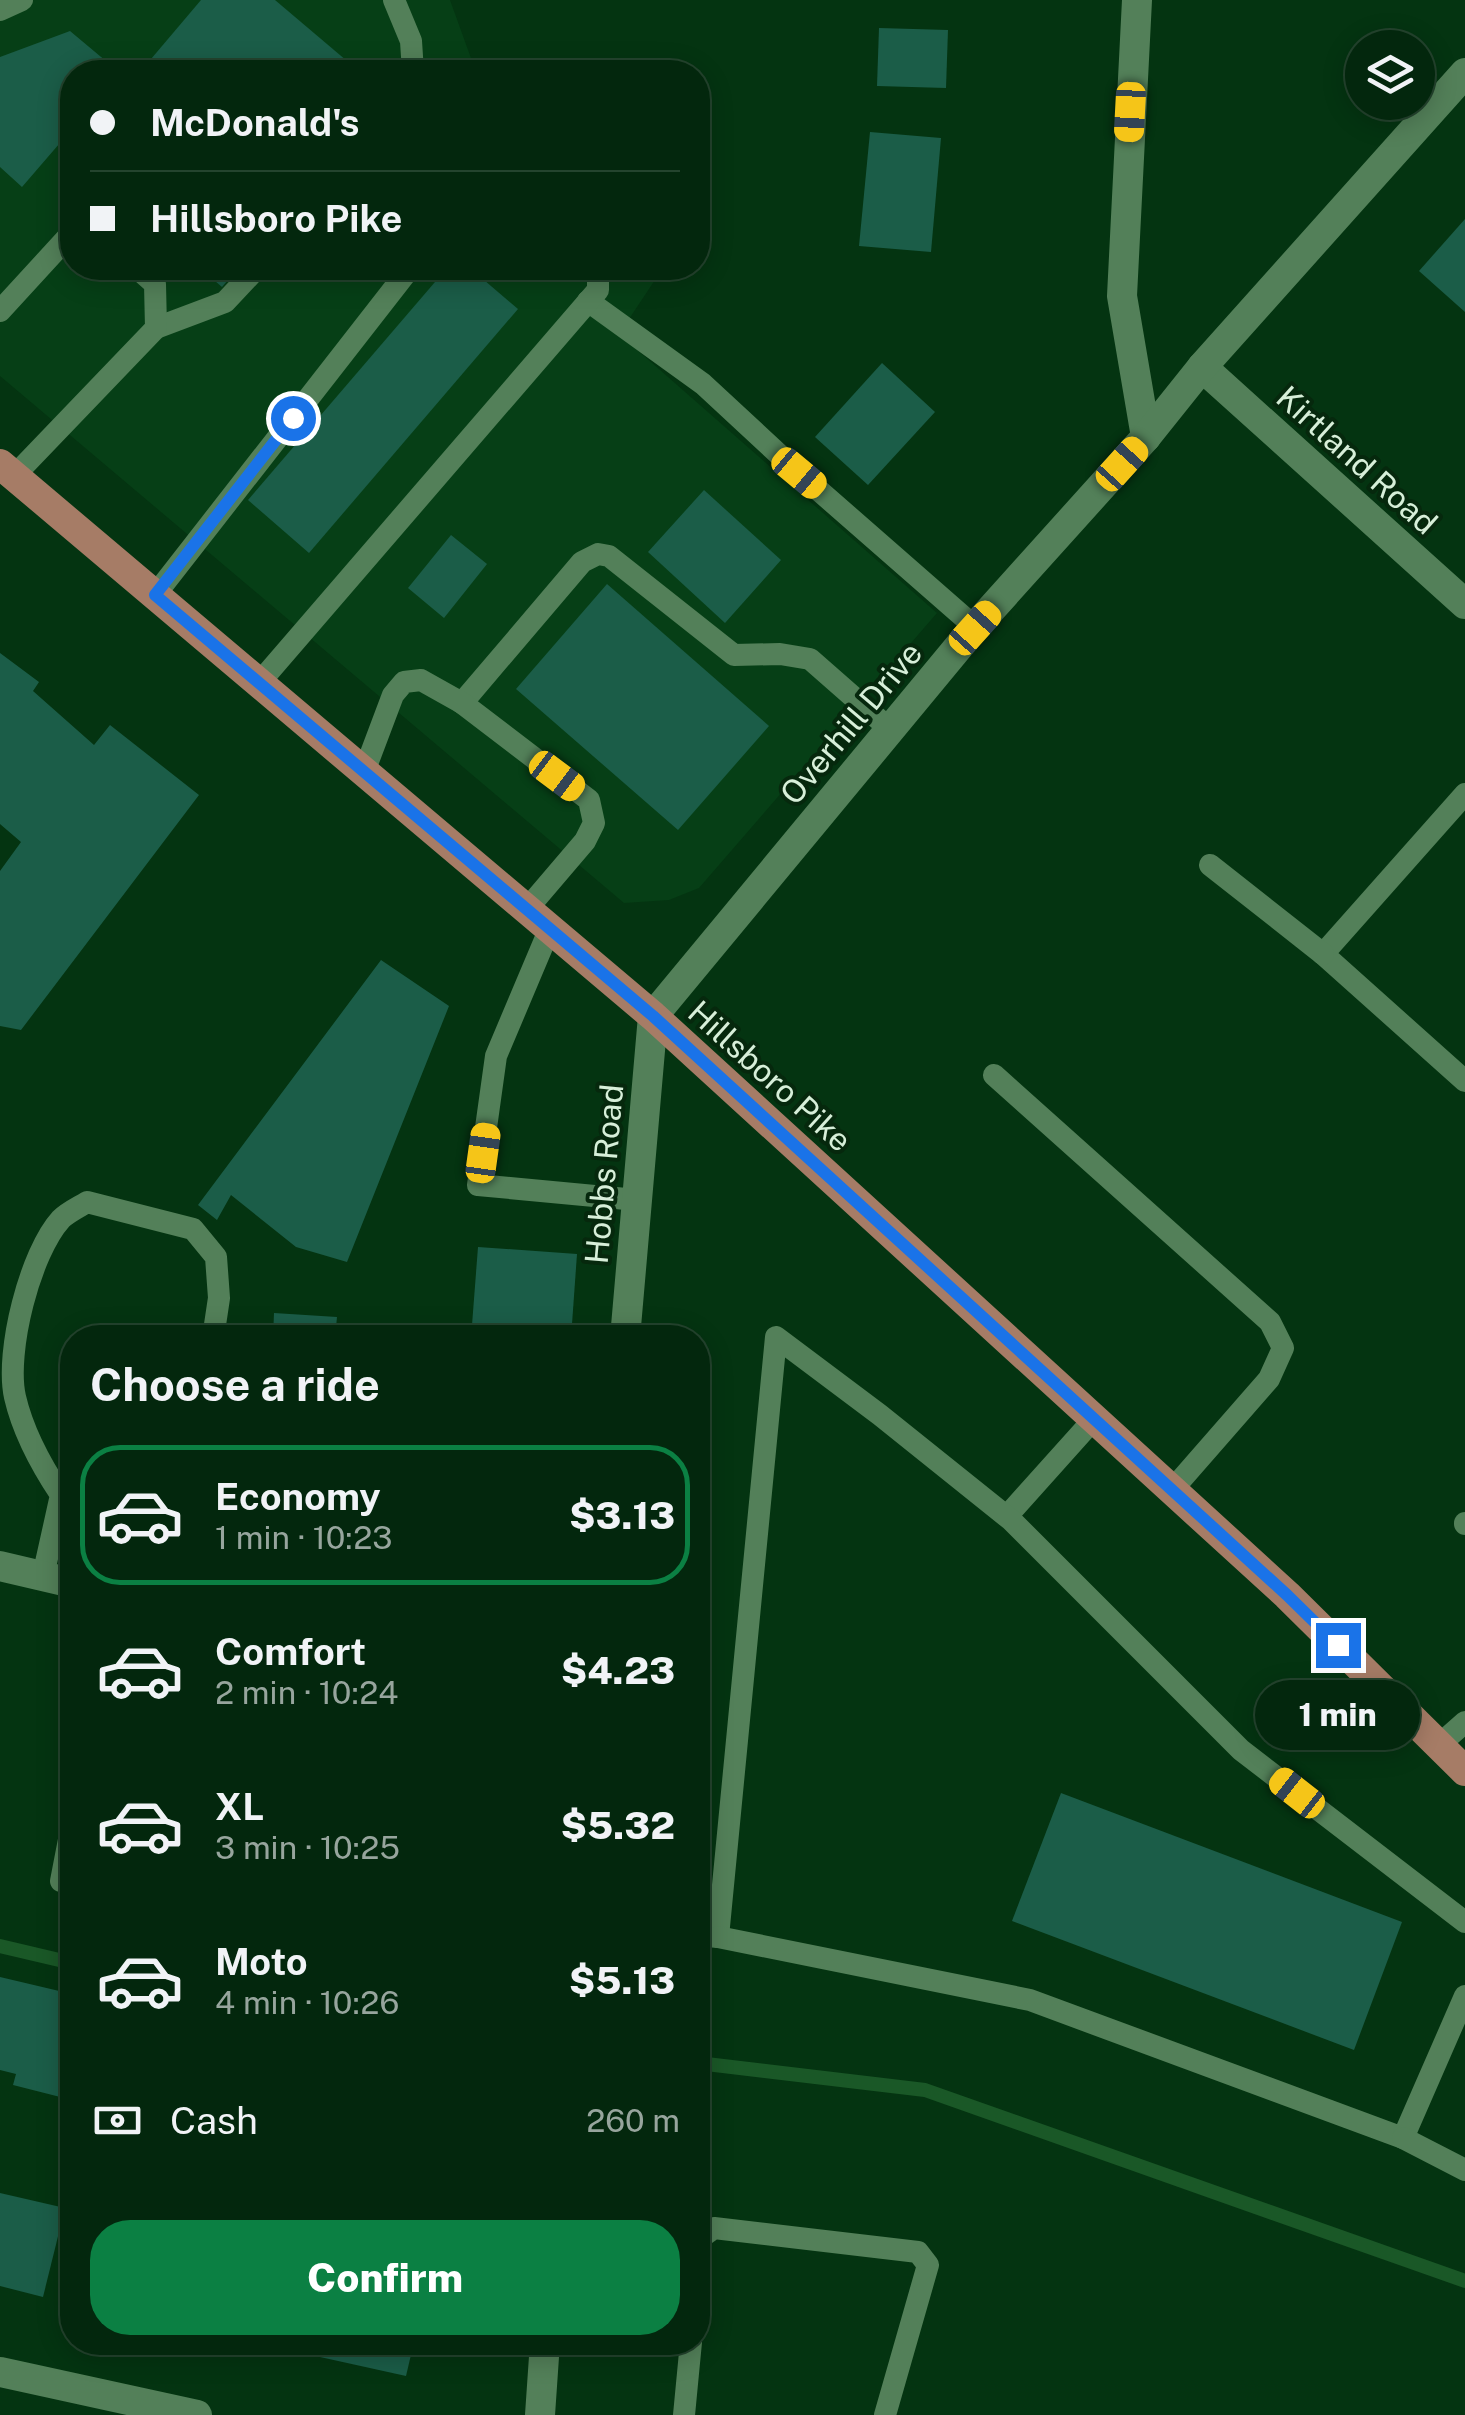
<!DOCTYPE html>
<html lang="en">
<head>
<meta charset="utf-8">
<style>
	body { margin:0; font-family:"Public Sans",sans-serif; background:#11331b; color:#f1f3f6; height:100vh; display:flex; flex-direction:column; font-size:38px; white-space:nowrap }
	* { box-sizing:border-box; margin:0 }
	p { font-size:32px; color:#97a59d }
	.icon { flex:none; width:55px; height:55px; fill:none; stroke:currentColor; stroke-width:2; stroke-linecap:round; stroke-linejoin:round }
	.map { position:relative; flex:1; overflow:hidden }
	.sheet { position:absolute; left:60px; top:1325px; width:650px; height:1030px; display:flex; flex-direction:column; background:#03270d; border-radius:40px; box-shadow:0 5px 25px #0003,0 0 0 2px #24442e }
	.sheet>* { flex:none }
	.banner { position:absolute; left:60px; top:60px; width:650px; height:220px; border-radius:40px; box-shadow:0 5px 25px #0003,0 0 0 2px #24442e; display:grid; align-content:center; height:220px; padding:0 30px; background:#03270d }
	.controls { position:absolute; left:1345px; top:30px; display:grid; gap:20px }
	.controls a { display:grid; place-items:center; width:90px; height:90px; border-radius:50%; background:#03270d; box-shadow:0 5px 25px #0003,0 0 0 2px #24442e; font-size:50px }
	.end { position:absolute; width:45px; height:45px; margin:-22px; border:12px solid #1a73e8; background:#fff; box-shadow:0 0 0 5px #fff }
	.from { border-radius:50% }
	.bubble { position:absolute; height:70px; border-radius:35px; background:#03270d; box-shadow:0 5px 25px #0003,0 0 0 2px #24442e; font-size:32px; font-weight:800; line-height:70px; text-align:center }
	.car { position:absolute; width:30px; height:60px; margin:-30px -15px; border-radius:12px; box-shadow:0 0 8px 2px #0007; background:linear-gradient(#f5c518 24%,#345 0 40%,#f5c518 0 76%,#345 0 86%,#f5c518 0) }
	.banner b { display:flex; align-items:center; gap:35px; height:95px; font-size:38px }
	.banner b+b { border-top:2px solid #24442e }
	.banner i { width:25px; height:25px; background:#f1f3f6 }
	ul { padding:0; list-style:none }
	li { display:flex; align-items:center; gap:30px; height:140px; margin:0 20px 15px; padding:0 10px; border:5px solid transparent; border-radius:40px }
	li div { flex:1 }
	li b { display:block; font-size:38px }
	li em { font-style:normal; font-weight:800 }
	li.on { border-color:#0b8043 }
	li>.icon { width:90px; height:90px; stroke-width:1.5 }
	h2 { padding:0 30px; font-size:45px; line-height:120px }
	.pay { display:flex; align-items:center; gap:25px; height:110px; padding:0 30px; font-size:38px }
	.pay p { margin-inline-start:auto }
	.primary-button { display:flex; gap:20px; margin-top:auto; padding:20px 30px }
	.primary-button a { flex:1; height:115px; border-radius:40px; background:#0b8043; color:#fff; font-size:40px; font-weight:800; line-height:115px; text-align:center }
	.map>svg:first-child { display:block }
</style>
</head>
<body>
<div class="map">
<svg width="1465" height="2415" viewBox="0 0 1465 2415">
	<rect width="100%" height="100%" fill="#043411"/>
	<!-- built -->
	<path fill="#063f16" d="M0,0H450L476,72H72V268H663L619,334L937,613L699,888L669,900L624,903L0,376Z"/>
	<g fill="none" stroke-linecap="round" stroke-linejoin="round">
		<!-- stream -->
		<g stroke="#1a5827" stroke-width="14">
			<path d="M0,1946L72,1963"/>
			<path d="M698,2063L925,2090L1465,2281"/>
		</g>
	</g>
	<!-- building -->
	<g fill="#1b5d48">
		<path d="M201,0H275L360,72H140Z"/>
		<path d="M879,28L948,30L946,88L877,86Z"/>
		<path d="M70,31L119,72H72V129L22,187L0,167V57Z"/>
		<path d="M870,132L941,138L931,252L859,246Z"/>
		<path d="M1465,219V312L1419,271Z"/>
		<path d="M200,268H238L222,287Z"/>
		<path d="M447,268H470L518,309L309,553L248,500Z"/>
		<path d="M882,363L935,412L868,485L815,437Z"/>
		<path d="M704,490L781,560L725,623L648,552Z"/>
		<path d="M451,535L487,564L444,618L408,588Z"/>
		<path d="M607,584L769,726L678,830L516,689Z"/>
		<path d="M0,653L39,682L33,691L94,745L110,725L199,795L21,1030L0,1026V871L21,842L0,824Z"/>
		<path d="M381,960L449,1006L347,1262L296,1247L231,1195L217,1220L198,1205Z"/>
		<path d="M478,1247L577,1254L571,1338H471Z"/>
		<path d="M274,1313L337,1317L335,1338H273Z"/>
		<path d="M1061,1793L1402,1922L1354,2050L1012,1921Z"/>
		<path d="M0,1977L72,1994L69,2007L72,2008V2100L13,2085L16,2074L0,2070Z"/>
		<path d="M0,2193L65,2208L43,2297L0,2286Z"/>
		<path d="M250,2342H291L288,2353Z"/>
		<path d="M323,2342H414L406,2376L320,2357Z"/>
	</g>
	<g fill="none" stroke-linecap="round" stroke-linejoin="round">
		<!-- service -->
		<g stroke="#538059" stroke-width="22">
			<path d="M394,0L411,41L413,72"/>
			<path d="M0,10L22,0"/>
			<path d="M588,301L703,384L799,473L975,627"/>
			<path d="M0,311L67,238L72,235"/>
			<path d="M156,328L225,302L257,268"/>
			<path d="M14,476L156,328L155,284L137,268"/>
			<path d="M155,595L410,268"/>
			<path d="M259,683L598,290V268"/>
			<path d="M462,703L582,562L598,554L609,556L734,655L780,654L810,659L892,731"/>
			<path d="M364,772L393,695L404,682L421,680L462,703L589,800L594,823L585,841L527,909"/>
			<path d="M1465,794L1323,954L1465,1081"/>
			<path d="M1210,865L1323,954"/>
			<path d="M550,928L496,1056L478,1185L637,1200"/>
			<path d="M994,1075L1270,1322L1283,1348L1269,1379L1172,1490"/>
			<path d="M1007,1516L1094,1419"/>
			<path d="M1465,1523V1524"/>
			<path d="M43,1576L61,1495C41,1465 23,1432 15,1397C5,1352 30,1253 61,1219C68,1212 79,1207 87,1202L193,1229L216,1257L219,1298L213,1338"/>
			<path d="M1439,1745L1465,1722"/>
			<path d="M72,1824L61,1881L72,1883"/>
			<path d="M698,1935L718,1937L776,1337L880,1415L1011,1520L1241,1750L1465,1922"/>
			<path d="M718,1937L1030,2000L1403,2138L1465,1996"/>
			<path d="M1403,2138L1465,2170"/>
			<path d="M698,2265L700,2238L714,2228L918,2252L928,2265L885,2415"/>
			<path d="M684,2415L691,2342"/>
		</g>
		<!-- minor -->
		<g stroke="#538059" stroke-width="30">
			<path d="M1137,0L1122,296L1146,437"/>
			<path d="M1202,367L1465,604"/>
			<path d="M653,1016L975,627L1146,437L1202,367L1465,73"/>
			<path d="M0,2372L197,2415"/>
		</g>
		<!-- tertiary -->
		<g stroke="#538059" stroke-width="30">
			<path d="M625,1338L653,1016"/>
			<path d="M0,1566L72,1583"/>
			<path d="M540,2415L545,2342"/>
		</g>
		<!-- primary -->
		<path stroke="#a67c66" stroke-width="30" d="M0,464L653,1016L1287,1595L1465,1771"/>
	</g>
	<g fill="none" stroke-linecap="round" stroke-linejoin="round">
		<!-- route -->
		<path stroke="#1a73e8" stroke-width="12" d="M293,418L155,595L653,1016L1287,1595L1338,1645"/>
	</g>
	<g text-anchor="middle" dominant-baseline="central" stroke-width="8" stroke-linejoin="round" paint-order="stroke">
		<!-- street labels -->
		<g font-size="32" fill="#d7efd9" stroke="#06280d">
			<text transform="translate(1357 460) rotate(42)">Kirtland Road</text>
			<text transform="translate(851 723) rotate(-50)">Overhill Drive</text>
			<text transform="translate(770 1076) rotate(42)">Hillsboro Pike</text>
			<text transform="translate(604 1174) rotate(-85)">Hobbs Road</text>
		</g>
	</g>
</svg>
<div class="controls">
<a><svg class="icon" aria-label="layers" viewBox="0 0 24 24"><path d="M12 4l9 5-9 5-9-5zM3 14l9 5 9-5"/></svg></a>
</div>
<i class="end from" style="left:293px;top:418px"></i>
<i class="end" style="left:1338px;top:1645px"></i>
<div class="bubble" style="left:1255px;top:1680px;width:165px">1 min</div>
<i class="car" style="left:1130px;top:112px;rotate:183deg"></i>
<i class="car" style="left:1122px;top:464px;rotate:42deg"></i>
<i class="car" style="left:799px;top:473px;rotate:130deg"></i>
<i class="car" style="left:975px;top:628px;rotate:42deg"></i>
<i class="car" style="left:557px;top:776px;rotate:127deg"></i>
<i class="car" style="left:483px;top:1153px;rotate:8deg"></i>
<i class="car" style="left:1297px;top:1793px;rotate:308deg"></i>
<div class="banner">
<b><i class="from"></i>McDonald's</b>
<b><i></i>Hillsboro Pike</b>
</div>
<section class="sheet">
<h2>Choose a ride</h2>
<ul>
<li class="on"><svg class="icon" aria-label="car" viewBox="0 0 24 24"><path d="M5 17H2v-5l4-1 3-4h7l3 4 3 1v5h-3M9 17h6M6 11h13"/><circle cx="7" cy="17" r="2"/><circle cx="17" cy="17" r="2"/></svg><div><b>Economy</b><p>1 min · 10:23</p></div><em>$3.13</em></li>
<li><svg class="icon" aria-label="car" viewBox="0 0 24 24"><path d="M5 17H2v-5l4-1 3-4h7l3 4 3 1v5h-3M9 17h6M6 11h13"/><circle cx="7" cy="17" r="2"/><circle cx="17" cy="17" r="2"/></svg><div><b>Comfort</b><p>2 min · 10:24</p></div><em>$4.23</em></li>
<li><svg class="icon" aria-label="car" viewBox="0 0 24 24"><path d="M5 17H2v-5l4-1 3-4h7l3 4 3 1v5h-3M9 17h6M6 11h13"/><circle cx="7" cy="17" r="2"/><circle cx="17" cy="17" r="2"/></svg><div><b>XL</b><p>3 min · 10:25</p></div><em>$5.32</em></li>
<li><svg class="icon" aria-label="car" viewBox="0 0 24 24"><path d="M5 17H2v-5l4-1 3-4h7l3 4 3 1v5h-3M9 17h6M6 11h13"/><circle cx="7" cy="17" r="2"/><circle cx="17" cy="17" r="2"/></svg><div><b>Moto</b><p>4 min · 10:26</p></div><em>$5.13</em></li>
</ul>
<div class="pay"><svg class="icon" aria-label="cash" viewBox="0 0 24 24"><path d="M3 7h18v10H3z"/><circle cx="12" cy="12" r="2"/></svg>Cash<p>260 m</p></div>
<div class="primary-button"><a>Confirm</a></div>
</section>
</div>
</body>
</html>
